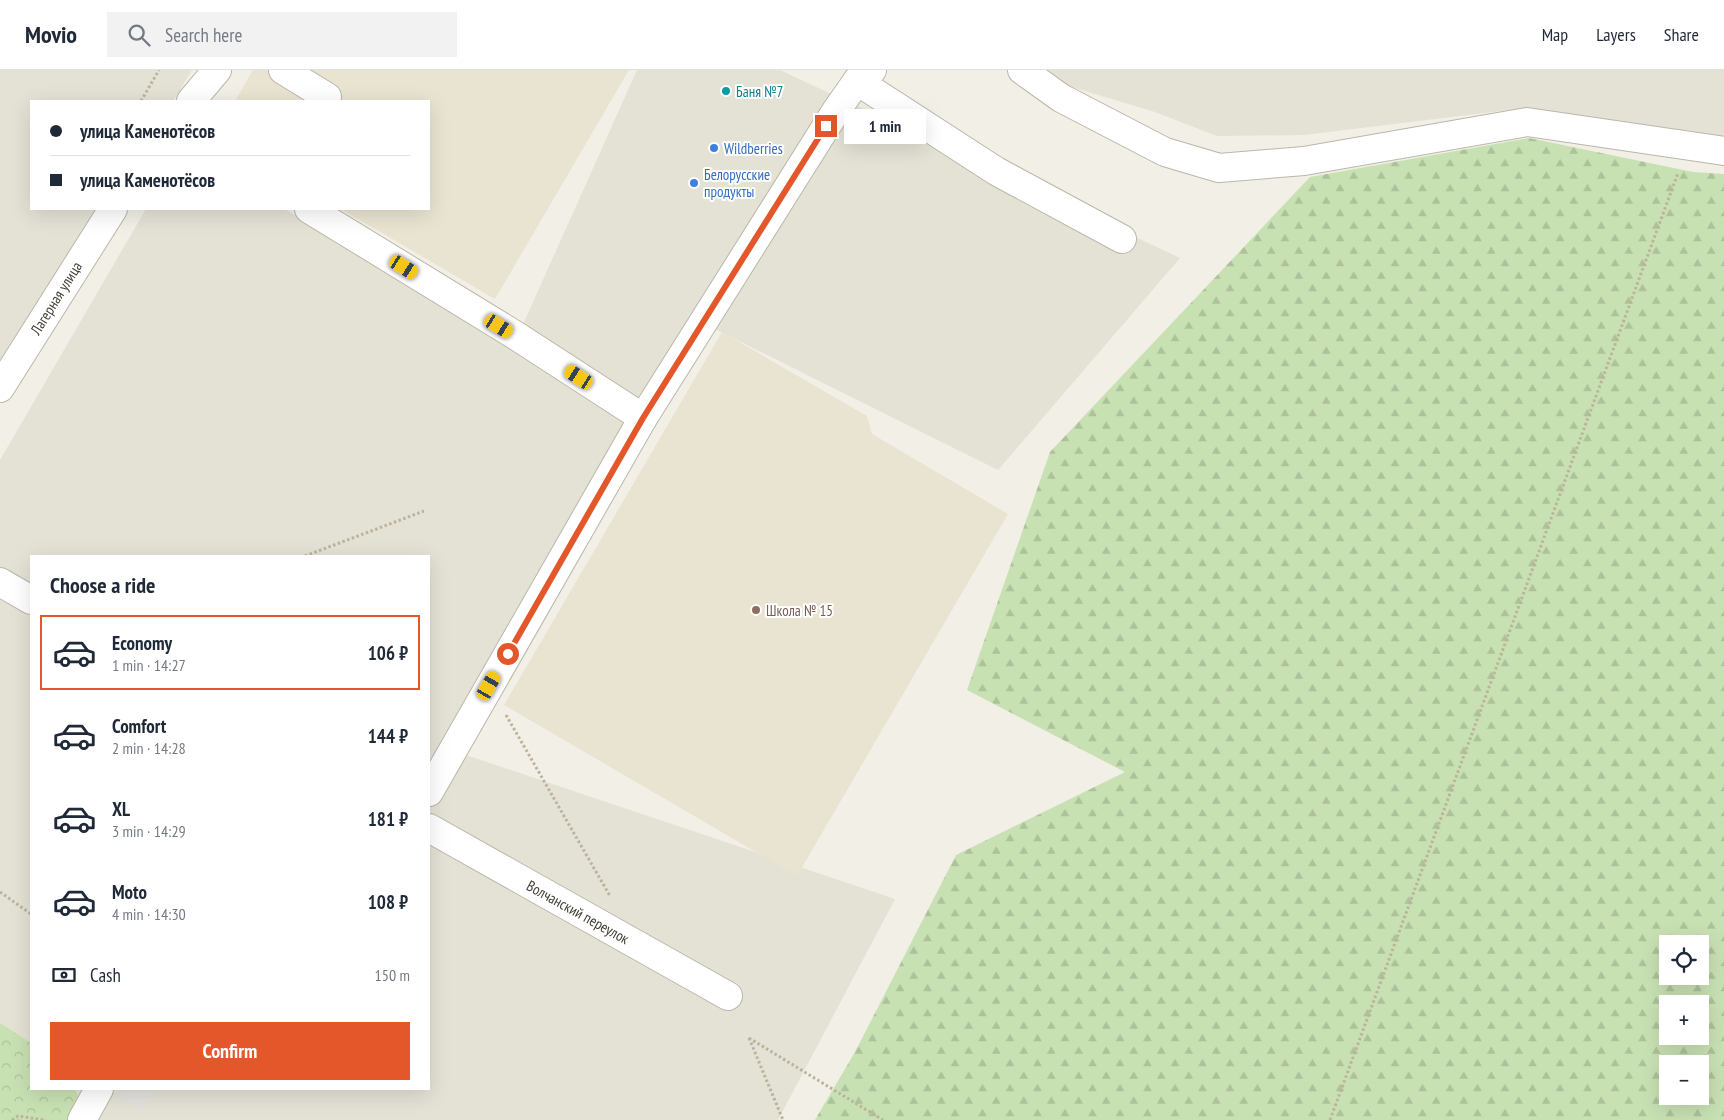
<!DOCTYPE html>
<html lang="en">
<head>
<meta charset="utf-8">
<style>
	body { margin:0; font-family:"PT Sans Narrow",sans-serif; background:#f2f2f3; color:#1f2937; height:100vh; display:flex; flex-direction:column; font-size:19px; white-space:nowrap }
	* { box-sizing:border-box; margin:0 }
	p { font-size:16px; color:#747a83 }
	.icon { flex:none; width:28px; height:28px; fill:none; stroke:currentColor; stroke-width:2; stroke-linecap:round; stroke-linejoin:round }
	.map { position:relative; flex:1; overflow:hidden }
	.side { position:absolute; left:30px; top:485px; width:400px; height:535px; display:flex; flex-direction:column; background:#fff; border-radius:0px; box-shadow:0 5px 20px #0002 }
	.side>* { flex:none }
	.top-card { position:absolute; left:30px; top:30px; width:400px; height:110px; border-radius:0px; box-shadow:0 5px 20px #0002; display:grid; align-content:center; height:110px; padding:0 20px; background:#fff }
	.buttons { position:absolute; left:1659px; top:865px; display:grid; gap:10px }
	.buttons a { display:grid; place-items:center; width:50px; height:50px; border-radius:0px; background:#fff; box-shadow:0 5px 20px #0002; font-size:25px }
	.end { position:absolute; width:22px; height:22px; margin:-11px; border:6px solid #e3572b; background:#fff; box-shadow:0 0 0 2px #fff }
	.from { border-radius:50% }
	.bubble { position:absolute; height:35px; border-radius:0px; background:#fff; box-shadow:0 5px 20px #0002; font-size:16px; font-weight:600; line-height:35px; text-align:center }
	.car { position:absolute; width:15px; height:30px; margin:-15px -8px; border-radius:6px; box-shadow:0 0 4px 1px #0007; background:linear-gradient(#f5c518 24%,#345 0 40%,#f5c518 0 76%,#345 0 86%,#f5c518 0) }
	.top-card b { display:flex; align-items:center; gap:18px; height:48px; font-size:19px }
	.top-card b+b { border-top:1px solid #e0e1e3 }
	.top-card i { width:12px; height:12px; background:#1f2937 }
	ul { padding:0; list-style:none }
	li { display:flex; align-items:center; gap:15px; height:75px; margin:0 10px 8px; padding:0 10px; border:2px solid transparent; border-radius:0px }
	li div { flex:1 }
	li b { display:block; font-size:19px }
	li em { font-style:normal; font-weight:600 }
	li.selected { border-color:#e3572b }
	li>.icon { width:45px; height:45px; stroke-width:1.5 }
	h2 { padding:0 20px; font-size:22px; line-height:60px }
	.pay { display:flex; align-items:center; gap:12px; height:55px; padding:0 20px; font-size:19px }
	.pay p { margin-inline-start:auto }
	.action { display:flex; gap:10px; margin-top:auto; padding:10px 20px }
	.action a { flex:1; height:58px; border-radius:0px; background:#e3572b; color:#fff; font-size:20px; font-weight:600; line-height:58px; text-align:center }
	header { display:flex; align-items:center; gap:30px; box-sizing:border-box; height:70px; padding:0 25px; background:#fff; border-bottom:1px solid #e0e1e3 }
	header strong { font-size:24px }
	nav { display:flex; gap:28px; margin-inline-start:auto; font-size:18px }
	.search { width:350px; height:45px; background:#f2f2f3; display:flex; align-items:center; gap:12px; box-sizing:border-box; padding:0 18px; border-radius:0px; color:#747a83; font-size:19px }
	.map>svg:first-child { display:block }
</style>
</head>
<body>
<header>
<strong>Movio</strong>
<div class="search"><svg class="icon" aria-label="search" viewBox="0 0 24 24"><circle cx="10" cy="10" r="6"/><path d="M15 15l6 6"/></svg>Search here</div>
<nav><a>Map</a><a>Layers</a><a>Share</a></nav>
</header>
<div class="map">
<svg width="1724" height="1050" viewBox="0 0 1724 1050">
	<defs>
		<pattern id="forest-firs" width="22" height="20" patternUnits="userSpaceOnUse" patternTransform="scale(1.25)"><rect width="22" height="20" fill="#c8e1b3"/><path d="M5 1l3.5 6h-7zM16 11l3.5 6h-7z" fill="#adc29b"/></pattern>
		<pattern id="park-crowns" width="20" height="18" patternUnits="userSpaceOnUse" patternTransform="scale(1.25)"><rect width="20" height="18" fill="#c8e1b3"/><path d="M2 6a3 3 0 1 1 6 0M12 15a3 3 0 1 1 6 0" fill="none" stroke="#adc29b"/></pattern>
	</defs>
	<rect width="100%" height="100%" fill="#f1efe6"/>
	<!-- residential -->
	<g fill="#e4e1d5" fill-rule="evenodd">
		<path d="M0,0H192L173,31H31V139H107L0,315Z"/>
		<path d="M637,0H780L1180,188L998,400L703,253L463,684L895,829L778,1050H0V390L146,139H284L517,268ZM31,486H429V1019H31Z"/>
		<path d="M1015,0H1724V81L1687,78L1517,39L1304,65L1217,66L1155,42Z"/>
	</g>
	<!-- education -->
	<g fill="#e9e4d1">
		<path d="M253,0H629L495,229L341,139H429V31H235Z"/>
		<path d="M722,262L867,346L872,364L1008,444L797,806L504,635Z"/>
	</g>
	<!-- forest -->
	<path fill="url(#forest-firs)" fill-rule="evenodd" d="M1529,68L1693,102L1724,104V1050H815L855,982L956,785L1125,702L967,620L1050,382L1310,107ZM1668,874H1700V906H1668ZM1668,934H1700V966H1668ZM1668,994H1700V1026H1668Z"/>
	<!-- park -->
	<path fill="url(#park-crowns)" d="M0,953L31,973V1019H75L82,1036L66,1050H0Z"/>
	<!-- parking -->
	<path fill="#e2e1de" d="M126,1019H154L142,1041L120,1029Z"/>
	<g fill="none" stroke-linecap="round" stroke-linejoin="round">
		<defs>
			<g id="minor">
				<path d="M283,0L327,27"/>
				<path d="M1022,0L1061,28L1165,82L1219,98L1304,91L1527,52L1724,81"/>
				<path d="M857,11L996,101L1122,169"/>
				<path d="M191,31L217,0"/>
				<path d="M309,139L515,265L643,348"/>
				<path d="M0,318L113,139"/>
				<path d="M0,512L31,530"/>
				<path d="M429,722L643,348L836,41L857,11L872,0"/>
				<path d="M429,758L728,926"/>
				<path d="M82,1050L99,1019"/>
			</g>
		</defs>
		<!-- minor casing -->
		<use href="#minor" stroke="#bbb7aa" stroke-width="30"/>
		<!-- path -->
		<g stroke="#bcb39c" stroke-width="3" stroke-dasharray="2.5 2.5" stroke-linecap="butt">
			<path d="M141,31L159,0"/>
			<path d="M305,486L424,441"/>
			<path d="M506,645L610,826"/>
			<path d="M0,822L31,844"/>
			<path d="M749,968L883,1050"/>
			<path d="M749,968L783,1050"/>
			<path d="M12,1050L18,1046L44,1050"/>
			<path d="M1330,1050L1678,103"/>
		</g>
		<!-- minor -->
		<use href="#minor" stroke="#fff" stroke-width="28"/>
	</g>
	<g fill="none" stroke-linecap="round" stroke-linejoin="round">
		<!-- route -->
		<path stroke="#e3572b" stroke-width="6" d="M508,584L643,348L826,56"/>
	</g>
	<!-- markers -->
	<circle fill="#0f9aa8" stroke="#fff" stroke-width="2" cx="726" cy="21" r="5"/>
	<g fill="#3f7fe0" stroke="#fff" stroke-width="2">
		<circle cx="714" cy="78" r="5"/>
		<circle cx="694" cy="113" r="5"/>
	</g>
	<circle fill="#8d6e63" stroke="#fff" stroke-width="2" cx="756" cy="540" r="5"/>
	<g text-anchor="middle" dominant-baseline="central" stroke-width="4" stroke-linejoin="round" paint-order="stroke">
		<!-- culture labels -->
		<g font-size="15" fill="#0d838f" stroke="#fff" text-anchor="start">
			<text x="736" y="21">Баня №7</text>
		</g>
		<!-- shop labels -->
		<g font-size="15" fill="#366cbe" stroke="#fff" text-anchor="start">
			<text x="724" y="78">Wildberries</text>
			<text x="704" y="104">Белорусские<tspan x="704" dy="17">продукты</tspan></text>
		</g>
		<!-- street labels -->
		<g font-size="15" fill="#433f36" stroke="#fff">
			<text transform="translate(56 228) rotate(-58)">Лагерная улица</text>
			<text transform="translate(578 842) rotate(29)">Волчанский переулок</text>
		</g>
		<!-- education labels -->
		<g font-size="15" fill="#785e54" stroke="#fff" text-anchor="start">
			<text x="766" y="540">Школа № 15</text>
		</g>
	</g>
</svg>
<div class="buttons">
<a><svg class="icon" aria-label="locate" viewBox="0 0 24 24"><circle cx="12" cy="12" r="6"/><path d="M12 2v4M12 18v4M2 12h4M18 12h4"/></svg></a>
<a>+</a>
<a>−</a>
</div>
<i class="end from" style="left:508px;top:584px"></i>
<i class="end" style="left:826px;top:56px"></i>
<div class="bubble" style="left:844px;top:39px;width:82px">1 min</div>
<i class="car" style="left:404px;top:197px;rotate:122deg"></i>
<i class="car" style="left:499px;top:256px;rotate:121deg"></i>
<i class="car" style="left:579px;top:307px;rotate:303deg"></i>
<i class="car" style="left:489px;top:616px;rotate:30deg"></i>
<div class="top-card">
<b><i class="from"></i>улица Каменотёсов</b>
<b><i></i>улица Каменотёсов</b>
</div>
<section class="side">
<h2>Choose a ride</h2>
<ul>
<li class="selected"><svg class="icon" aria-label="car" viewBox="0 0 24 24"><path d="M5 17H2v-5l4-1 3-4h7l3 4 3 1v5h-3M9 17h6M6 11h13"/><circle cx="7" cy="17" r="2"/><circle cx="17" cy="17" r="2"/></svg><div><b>Economy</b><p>1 min · 14:27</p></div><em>106 ₽</em></li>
<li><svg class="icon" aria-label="car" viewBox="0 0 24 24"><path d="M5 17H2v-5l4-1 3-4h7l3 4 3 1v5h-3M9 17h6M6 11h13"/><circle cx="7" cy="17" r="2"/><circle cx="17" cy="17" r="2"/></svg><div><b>Comfort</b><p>2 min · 14:28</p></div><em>144 ₽</em></li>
<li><svg class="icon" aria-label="car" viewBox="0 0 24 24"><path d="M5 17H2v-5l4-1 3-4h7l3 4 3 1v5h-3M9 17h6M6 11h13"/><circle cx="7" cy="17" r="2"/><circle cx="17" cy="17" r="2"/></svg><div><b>XL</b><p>3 min · 14:29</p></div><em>181 ₽</em></li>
<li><svg class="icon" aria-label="car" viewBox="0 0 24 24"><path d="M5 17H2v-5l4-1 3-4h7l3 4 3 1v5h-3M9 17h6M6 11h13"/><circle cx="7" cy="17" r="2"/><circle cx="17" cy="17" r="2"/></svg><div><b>Moto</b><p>4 min · 14:30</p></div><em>108 ₽</em></li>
</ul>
<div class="pay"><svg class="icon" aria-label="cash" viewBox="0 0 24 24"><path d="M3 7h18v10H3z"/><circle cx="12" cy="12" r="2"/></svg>Cash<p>150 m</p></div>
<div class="action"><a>Confirm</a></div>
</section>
</div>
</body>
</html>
